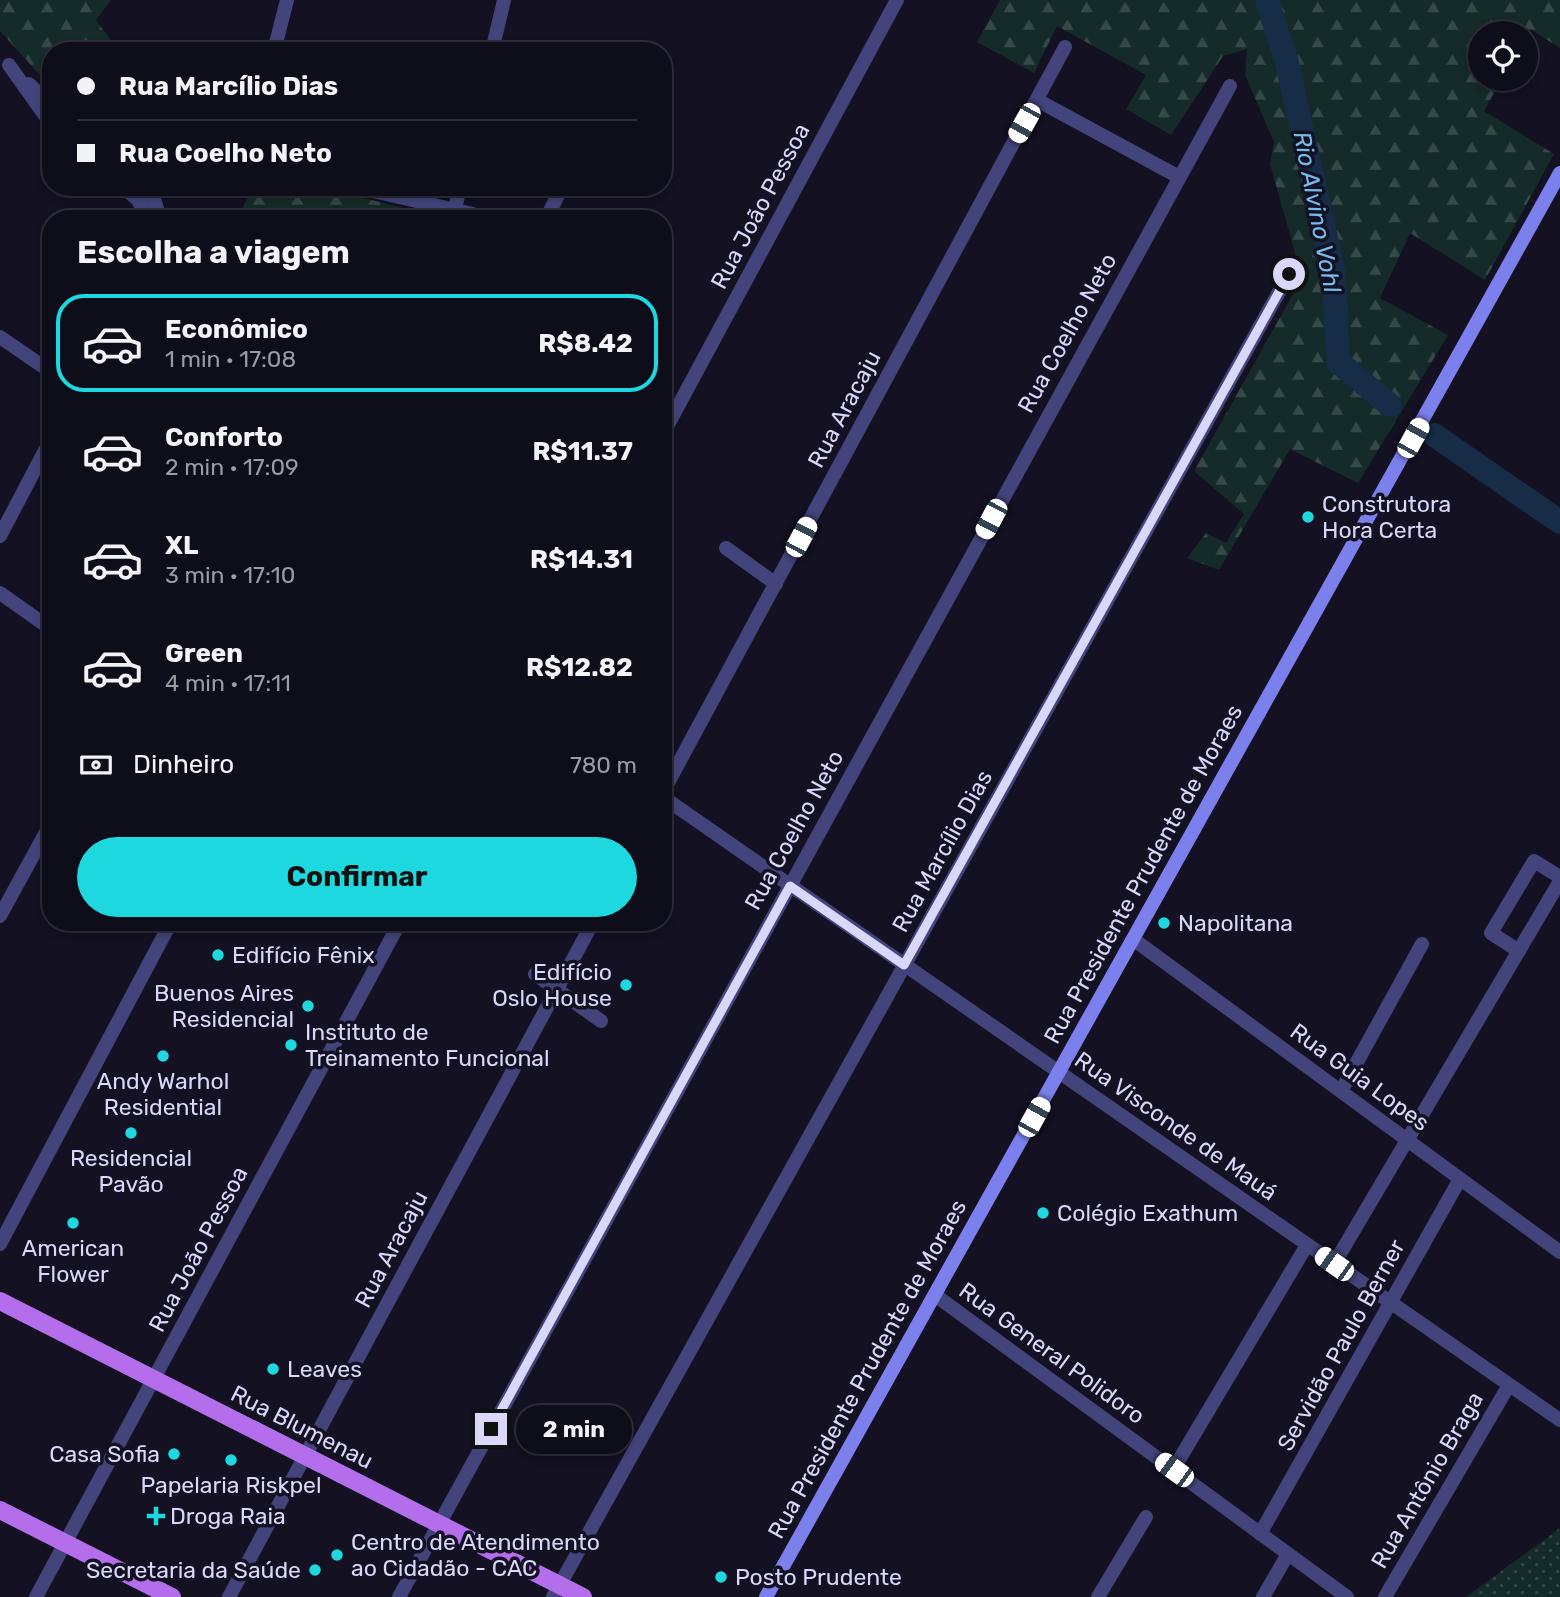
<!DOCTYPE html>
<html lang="pt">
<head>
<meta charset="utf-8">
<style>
	body { margin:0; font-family:Rubik,sans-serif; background:#171623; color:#f1f3f6; height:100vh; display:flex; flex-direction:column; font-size:26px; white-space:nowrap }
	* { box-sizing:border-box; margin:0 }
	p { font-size:23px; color:#9b9ca2 }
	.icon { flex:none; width:38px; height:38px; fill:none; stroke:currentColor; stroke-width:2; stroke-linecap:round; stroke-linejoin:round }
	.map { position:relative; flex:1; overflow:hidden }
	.panel { position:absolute; left:42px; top:210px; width:630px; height:721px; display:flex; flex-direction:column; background:#0e0d1a; border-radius:28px; box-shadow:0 4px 10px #0003,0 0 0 2px #2e2d39 }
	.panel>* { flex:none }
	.banner { position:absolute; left:42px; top:42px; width:630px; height:154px; border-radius:28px; box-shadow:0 4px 10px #0003,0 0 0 2px #2e2d39; display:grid; align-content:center; height:154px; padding:0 35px; background:#0e0d1a }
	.tools { position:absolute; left:1468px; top:21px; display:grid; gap:14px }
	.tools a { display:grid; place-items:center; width:70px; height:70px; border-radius:50%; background:#0e0d1a; box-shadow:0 4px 10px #0003,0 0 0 2px #2e2d39; font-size:35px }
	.end { position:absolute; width:32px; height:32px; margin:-16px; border:9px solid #d9d8fa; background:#111; box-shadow:0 0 0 4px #111 }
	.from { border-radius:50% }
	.bubble { position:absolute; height:49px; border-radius:24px; background:#0e0d1a; box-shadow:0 4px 10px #0003,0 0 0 2px #2e2d39; font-size:23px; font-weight:700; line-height:49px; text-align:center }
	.car { position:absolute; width:21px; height:42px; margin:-21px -10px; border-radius:9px; box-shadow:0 0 5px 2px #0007; background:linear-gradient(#fff 24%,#345 0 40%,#fff 0 76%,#345 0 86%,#fff 0) }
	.banner b { display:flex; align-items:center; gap:24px; height:66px; font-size:26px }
	.banner b+b { border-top:2px solid #2e2d39 }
	.banner i { width:18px; height:18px; background:#f1f3f6 }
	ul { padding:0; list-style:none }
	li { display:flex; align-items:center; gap:21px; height:98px; margin:0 14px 10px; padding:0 21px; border:4px solid transparent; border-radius:28px }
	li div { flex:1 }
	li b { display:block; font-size:26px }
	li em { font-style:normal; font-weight:700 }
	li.current { border-color:#1ed8df }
	li>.icon { width:63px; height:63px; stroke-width:1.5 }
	h2 { padding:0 35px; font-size:32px; line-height:84px }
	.pay { display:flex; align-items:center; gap:18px; height:77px; padding:0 35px; font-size:26px }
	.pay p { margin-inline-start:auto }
	.button { display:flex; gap:14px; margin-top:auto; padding:14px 35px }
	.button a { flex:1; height:80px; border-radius:42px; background:#1ed8df; color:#111; font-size:28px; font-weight:700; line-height:80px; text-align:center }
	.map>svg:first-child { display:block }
</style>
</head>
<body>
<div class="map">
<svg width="1560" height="1597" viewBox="0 0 1560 1597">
	<defs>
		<pattern id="grass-dots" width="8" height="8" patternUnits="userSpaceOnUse" patternTransform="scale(1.75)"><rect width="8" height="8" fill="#152b29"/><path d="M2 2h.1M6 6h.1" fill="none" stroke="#364949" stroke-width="1.8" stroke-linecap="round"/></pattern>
		<pattern id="forest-firs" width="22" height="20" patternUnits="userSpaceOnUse" patternTransform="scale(1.75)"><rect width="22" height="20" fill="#152b29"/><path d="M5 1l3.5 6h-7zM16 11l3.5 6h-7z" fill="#364949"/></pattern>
	</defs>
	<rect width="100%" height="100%" fill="#131122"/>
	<!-- grass -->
	<path fill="url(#grass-dots)" d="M1560,1528V1597H1466Z"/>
	<!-- forest -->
	<g fill="url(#forest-firs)">
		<path d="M0,0H111L96,20L119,51H51V87L0,31Z"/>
		<path d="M1000,0H1560V48L1530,29L1526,36V33H1480V79H1502L1484,111L1554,154L1485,280L1410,233L1380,298L1448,335L1358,483L1290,449L1219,570L1187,558L1206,533L1226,543L1244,514L1194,471L1302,278L1270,164L1274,142L1245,75L1247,49L1223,56L1171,135L1126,109L1146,75L1057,26L1034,73L977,42Z"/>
		<path d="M253,187H321L446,219H237Z"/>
	</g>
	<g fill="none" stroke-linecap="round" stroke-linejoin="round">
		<!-- river -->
		<g stroke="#172c47" stroke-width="24">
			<path d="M1267,0L1287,63L1334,274L1338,362L1390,405"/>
			<path d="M1434,435L1560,522"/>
		</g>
		<!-- minor -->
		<g stroke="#42447b" stroke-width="14">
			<path d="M274,51L287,0"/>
			<path d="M492,51L504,0"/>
			<path d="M9,65L51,124"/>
			<path d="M29,84L51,105"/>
			<path d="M1037,100L1179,177"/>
			<path d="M123,187L138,200L148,219"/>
			<path d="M144,187L155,202L160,219"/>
			<path d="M356,187L494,219"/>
			<path d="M455,209L460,187"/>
			<path d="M546,219L562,187"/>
			<path d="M0,337L51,372"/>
			<path d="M0,536L51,439"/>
			<path d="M726,548L776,584"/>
			<path d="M0,593L51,629"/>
			<path d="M663,792L1065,47"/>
			<path d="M663,797L1560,1420"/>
			<path d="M0,916L51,823"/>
			<path d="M1133,939L1560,1252"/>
			<path d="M1519,951L1491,933L1534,861L1560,877"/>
			<path d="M535,974L601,1021"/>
			<path d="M1341,1091L1422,944"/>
			<path d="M0,1244L171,922"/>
			<path d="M1334,1264L1560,881"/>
			<path d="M935,1295L1347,1597"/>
			<path d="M305,1456L593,922"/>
			<path d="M1173,1470L1307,1245"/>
			<path d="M1260,1534L1460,1179"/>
			<path d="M399,1597L1230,86"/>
			<path d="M553,1597L1289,274"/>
			<path d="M1098,1597L1146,1517"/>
			<path d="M1263,1597L1288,1554"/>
			<path d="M1385,1597L1509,1385"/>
		</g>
		<!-- tertiary -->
		<g stroke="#42447b" stroke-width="14">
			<path d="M663,434L897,0"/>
			<path d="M36,1597L400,922"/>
			<path d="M229,1597L305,1456"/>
		</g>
		<!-- secondary -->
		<path stroke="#7b80ed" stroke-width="14" d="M766,1597L1560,173"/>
		<!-- primary -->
		<g stroke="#b46deb" stroke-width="18">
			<path d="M0,1301L583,1597"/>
			<path d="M0,1510L172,1597"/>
		</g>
	</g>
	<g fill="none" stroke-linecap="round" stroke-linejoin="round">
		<!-- route -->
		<path stroke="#d9d8fa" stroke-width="9" d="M491,1429L790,886L904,965L1289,274"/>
	</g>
	<!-- markers -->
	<g fill="#1ed8df" stroke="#131122" stroke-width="2.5">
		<circle cx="1308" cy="517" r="7"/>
		<circle cx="1164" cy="923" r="7"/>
		<circle cx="218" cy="955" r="7"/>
		<circle cx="626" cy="985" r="7"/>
		<circle cx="308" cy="1006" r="7"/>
		<circle cx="291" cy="1045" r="7"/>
		<circle cx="163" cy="1056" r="7"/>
		<circle cx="131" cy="1133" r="7"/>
		<circle cx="1043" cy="1213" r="7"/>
		<circle cx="73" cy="1223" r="7"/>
		<circle cx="273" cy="1369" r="7"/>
		<circle cx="174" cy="1454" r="7"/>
		<circle cx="231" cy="1460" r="7"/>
		<path d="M152.5 1505.5h7v7h7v7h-7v7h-7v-7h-7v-7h7z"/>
		<circle cx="337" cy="1555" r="7"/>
		<circle cx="315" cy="1570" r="7"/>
		<circle cx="721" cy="1577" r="7"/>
	</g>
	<g text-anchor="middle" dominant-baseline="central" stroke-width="7" stroke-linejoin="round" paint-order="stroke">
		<!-- street labels -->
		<g font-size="23" fill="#d9d8fa" stroke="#131122">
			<text transform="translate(760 206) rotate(-62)">Rua João Pessoa</text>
			<text transform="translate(1067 333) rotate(-61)">Rua Coelho Neto</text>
			<text transform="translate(844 409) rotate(-62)">Rua Aracaju</text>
			<text transform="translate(794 830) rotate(-61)">Rua Coelho Neto</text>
			<text transform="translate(942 851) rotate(-61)">Rua Marcílio Dias</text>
			<text transform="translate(1143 874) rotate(-61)">Rua Presidente Prudente de Moraes</text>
			<text transform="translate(1360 1077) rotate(36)">Rua Guia Lopes</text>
			<text transform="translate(1176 1126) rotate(35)">Rua Visconde de Mauá</text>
			<text transform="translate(198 1249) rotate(-62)">Rua João Pessoa</text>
			<text transform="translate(391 1249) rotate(-62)">Rua Aracaju</text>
			<text transform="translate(1341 1345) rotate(-61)">Servidão Paulo Berner</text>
			<text transform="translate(1052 1353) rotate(36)">Rua General Polidoro</text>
			<text transform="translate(867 1369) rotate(-61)">Rua Presidente Prudente de Moraes</text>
			<text transform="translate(302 1427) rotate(27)">Rua Blumenau</text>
			<text transform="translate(1427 1480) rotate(-60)">Rua Antônio Braga</text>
		</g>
		<!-- poi labels -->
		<g font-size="23" fill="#d9d8fa" stroke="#131122" text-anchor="start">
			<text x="1322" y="504">Construtora<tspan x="1322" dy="26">Hora Certa</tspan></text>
			<text x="1178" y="923">Napolitana</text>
			<text x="232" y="955">Edifício Fênix</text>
			<text x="612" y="972" text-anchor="end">Edifício<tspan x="612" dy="26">Oslo House</tspan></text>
			<text x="294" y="993" text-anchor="end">Buenos Aires<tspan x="294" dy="26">Residencial</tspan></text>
			<text x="305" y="1032">Instituto de<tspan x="305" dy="26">Treinamento Funcional</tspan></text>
			<text x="163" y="1081" text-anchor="middle">Andy Warhol<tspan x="163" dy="26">Residential</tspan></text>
			<text x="131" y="1158" text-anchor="middle">Residencial<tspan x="131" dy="26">Pavão</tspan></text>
			<text x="1057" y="1213">Colégio Exathum</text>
			<text x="73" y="1248" text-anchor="middle">American<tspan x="73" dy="26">Flower</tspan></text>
			<text x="287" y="1369">Leaves</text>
			<text x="160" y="1454" text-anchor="end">Casa Sofia</text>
			<text x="231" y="1485" text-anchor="middle">Papelaria Riskpel</text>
			<text x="170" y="1516">Droga Raia</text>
			<text x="351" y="1542">Centro de Atendimento<tspan x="351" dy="26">ao Cidadão - CAC</tspan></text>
			<text x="301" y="1570" text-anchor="end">Secretaria da Saúde</text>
			<text x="735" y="1577">Posto Prudente</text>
		</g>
		<!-- water labels -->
		<g font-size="24" font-style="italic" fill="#73bcec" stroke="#131122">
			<text transform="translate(1317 212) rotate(79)">Rio Alvino Vohl</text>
		</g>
	</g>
</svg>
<div class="tools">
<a><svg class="icon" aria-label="locate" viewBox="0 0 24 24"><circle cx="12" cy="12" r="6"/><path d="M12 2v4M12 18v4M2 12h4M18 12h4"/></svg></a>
</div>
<i class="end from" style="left:1289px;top:274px"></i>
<i class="end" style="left:491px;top:1429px"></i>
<div class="bubble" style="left:516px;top:1405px;width:116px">2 min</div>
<i class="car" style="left:1024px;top:123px;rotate:209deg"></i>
<i class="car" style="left:1413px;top:438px;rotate:29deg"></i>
<i class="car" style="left:991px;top:519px;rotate:208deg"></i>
<i class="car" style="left:801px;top:537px;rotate:28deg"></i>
<i class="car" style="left:1034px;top:1117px;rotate:29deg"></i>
<i class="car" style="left:1334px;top:1264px;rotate:305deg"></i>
<i class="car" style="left:1174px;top:1470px;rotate:306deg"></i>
<div class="banner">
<b><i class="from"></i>Rua Marcílio Dias</b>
<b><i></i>Rua Coelho Neto</b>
</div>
<section class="panel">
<h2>Escolha a viagem</h2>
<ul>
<li class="current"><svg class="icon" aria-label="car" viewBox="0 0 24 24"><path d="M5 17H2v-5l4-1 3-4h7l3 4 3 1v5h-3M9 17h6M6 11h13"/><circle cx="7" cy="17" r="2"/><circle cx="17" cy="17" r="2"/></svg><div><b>Econômico</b><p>1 min · 17:08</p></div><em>R$8.42</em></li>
<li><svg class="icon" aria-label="car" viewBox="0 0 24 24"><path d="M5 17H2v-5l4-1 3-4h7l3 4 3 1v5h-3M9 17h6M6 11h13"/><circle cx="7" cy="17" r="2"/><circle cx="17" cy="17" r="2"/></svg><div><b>Conforto</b><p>2 min · 17:09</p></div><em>R$11.37</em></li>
<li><svg class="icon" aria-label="car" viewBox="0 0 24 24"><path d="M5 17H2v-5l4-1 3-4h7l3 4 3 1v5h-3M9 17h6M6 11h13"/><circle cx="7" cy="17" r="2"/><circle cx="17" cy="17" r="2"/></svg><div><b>XL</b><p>3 min · 17:10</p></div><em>R$14.31</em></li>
<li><svg class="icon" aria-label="car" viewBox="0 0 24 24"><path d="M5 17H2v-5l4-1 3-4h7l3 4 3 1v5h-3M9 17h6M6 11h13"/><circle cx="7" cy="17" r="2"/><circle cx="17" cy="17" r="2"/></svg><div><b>Green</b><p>4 min · 17:11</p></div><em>R$12.82</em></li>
</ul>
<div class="pay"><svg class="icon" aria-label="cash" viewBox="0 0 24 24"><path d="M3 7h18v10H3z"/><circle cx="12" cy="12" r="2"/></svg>Dinheiro<p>780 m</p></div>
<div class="button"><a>Confirmar</a></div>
</section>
</div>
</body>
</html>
